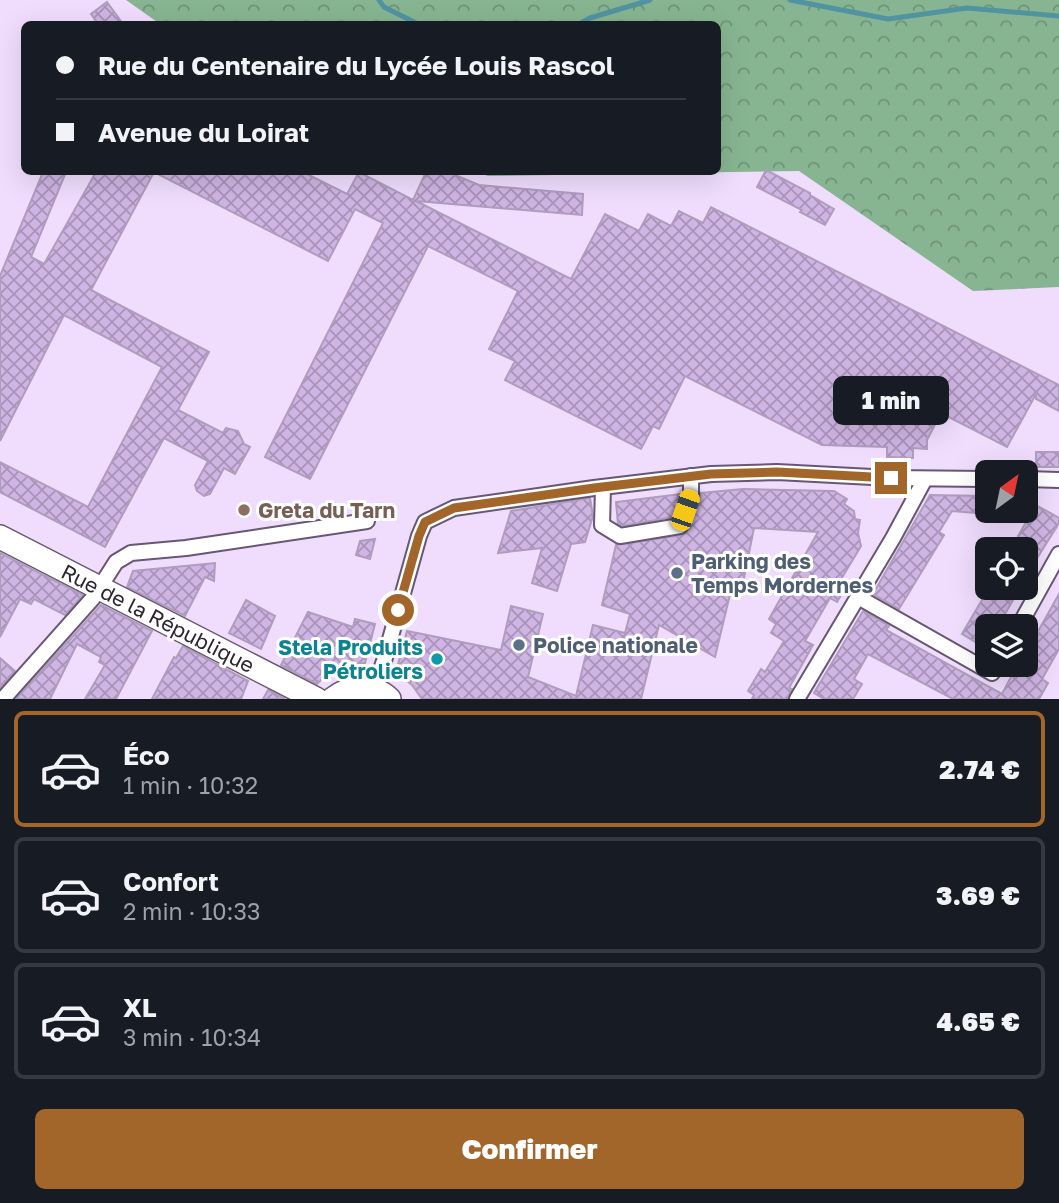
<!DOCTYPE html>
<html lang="fr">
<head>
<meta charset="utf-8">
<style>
	body { margin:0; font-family:"Golos Text",sans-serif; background:#242831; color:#f1f3f6; height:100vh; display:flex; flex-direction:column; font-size:26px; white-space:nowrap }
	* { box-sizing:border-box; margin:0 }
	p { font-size:23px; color:#9ea1a6 }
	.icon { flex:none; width:38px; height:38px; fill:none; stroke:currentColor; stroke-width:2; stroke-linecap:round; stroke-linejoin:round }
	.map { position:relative; height:699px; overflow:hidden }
	.panel { display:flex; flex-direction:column; background:#171b24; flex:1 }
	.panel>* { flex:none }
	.hud { position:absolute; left:21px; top:21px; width:700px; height:154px; border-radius:10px; box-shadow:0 7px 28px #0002; display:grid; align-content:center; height:154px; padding:0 35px; background:#171b24 }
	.needle { width:46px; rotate:33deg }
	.tools { position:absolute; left:975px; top:460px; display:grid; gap:14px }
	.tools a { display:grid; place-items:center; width:63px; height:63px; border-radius:10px; background:#171b24; box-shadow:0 7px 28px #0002; font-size:35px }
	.end { position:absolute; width:32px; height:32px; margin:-16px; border:9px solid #a2652a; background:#fff; box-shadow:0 0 0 4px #fff }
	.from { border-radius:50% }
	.bubble { position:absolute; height:49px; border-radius:10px; background:#171b24; box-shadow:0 7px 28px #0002; font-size:23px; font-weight:800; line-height:49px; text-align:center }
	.car { position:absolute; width:21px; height:42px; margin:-21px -10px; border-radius:9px; box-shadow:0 0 5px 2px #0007; background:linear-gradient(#f5c518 24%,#345 0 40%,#f5c518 0 76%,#345 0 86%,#f5c518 0) }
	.hud b { display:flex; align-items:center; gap:24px; height:66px; font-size:26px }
	.hud b+b { border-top:2px solid #363941 }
	.hud i { width:18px; height:18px; background:#f1f3f6 }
	ul { padding:12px 0 0; list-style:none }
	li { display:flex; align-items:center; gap:21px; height:116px; margin:0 14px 10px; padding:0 21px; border:4px solid #363941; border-radius:10px }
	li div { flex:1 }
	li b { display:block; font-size:26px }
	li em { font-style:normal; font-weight:800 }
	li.on { border-color:#a2652a }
	li>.icon { width:63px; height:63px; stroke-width:1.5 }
	.cta { display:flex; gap:14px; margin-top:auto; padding:14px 35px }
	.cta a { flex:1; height:80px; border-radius:10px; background:#a2652a; color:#fff; font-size:28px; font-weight:800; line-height:80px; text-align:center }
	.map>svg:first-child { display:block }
</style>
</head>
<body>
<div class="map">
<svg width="1059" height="699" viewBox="0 0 1059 699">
	<defs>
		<pattern id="forest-crowns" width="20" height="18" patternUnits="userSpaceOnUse" patternTransform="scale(1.75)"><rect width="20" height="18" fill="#87b591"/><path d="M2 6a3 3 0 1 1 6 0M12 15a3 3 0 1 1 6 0" fill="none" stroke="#6f9377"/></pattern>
		<pattern id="building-cross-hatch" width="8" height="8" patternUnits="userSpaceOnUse" patternTransform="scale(1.75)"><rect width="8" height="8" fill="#cfb5e3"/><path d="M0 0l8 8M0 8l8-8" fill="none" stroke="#a893b9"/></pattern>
	</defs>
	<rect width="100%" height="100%" fill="#f0ddfe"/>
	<!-- forest -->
	<path fill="url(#forest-crowns)" d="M126,0H1059V287L973,291L799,171L488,176L477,172H718V24H160Z"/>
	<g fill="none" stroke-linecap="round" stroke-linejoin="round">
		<!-- stream -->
		<g stroke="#5293a1" stroke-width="5">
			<path d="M379,0L384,7L418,24"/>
			<path d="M790,0L888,19L967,8L1059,16"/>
			<path d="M579,24L590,18L650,0"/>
		</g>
	</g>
	<!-- building -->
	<g fill="url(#building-cross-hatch)" stroke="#af9dbd" stroke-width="2">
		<path d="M107,2L123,24H98L91,14Z"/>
		<path d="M766,170L810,193V195L834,209L825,225L800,212L802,210L757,187Z"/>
		<path d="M43,172H66L31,257L44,264L96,172H303L347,194L359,172L413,200L426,172H448L479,185L583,194L582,215L416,201L571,279L605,214L639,231L648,214L671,226L679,211L703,223L711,207L1059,385V411L1036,399V394L1007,447L941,413L927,440V449L913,448V458L887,457V447L822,445L685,376L659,429L653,426L641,449L505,380L515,361L489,349L518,291L428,246L310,479L265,457L383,223L355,209L328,261L154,172L91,290L209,352L178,410L223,433L226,428L238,431L244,444L250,447L235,474L224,468L210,494L204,496L197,491L195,485L208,461L164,438L105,547L0,492V462L88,507L162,367L64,315L0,441V276Z"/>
		<rect x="1036" y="452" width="23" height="15"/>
		<path d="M743,489L834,491L847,499L844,504L854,511L855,519L860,520L858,533L861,546L837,586L844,590L837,602L830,598L805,641L813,645L789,688L792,689L787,699H752L754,695L748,691L761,669L765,672L784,641L771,633L776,624L769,619L818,532L754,528L742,588L732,586L715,657L659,625L641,699H422L412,685L396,672L407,631L501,650L511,606L543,614L528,677L576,696L593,625L625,633L630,614L602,605L616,545L682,535L689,529L701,493Z"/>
		<path d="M681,494L673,517L622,526L618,524L616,502Z"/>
		<path d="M930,495L987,496V514L952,511L939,532L944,535L899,609L873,594Z"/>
		<path d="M590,498L593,516L585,542L571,544L557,591L532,583L542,548L498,553L511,511Z"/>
		<path d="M1036,505L1059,518V523L1026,576V550H1013L1020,538L1018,536Z"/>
		<path d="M375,539L370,559L356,555L360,541Z"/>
		<path d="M0,553L83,595L65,615L34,599L31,604L20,599L0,637Z"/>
		<path d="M215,563L214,581L205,577L185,616L127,587L133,571Z"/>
		<path d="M989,588H1020L998,626H987V649L962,634Z"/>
		<path d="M1059,594V649L1042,679L1048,683L1039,699H953L868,654L854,679L862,684L853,699H824L814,693L863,611L889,626L886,630L1002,694L1012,675L1014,677L1021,665H1026V657L1039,634L1037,633Z"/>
		<path d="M246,600L275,616L261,649L229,633Z"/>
		<path d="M101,605L152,631L116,699H85L105,665L99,662L101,657L77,644L50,699H16Z"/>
		<path d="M308,612L353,627L355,619L375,624L365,663L344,666L325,676L317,684L281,665Z"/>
		<path d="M183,646L248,681L241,699H152L174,657L176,658Z"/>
		<path d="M0,658L15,671L0,688Z"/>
		<path d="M268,690L285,699H263Z"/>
	</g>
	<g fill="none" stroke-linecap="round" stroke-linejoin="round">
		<defs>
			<g id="minor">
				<path d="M1026,479L1059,480"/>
				<path d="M603,487L602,525L620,536L680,526L691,494V476"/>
				<path d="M858,597L992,673L997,665"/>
				<path d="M1019,626L1059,554"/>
				<path d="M374,690L384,661L419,536L425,522L454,508L594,488L711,474L777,472L891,478L987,479"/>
				<path d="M3,699L93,598L116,562L131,553L186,548L367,521"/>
				<path d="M797,699L893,538L925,479"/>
			</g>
			<g id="primary">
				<path d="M0,537L316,699"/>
				<path d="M333,699C350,685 373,684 389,699"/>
			</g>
		</defs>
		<!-- minor casing -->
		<use href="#minor" stroke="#675773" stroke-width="18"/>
		<!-- primary casing -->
		<use href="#primary" stroke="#675773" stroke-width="26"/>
		<!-- minor -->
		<use href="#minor" stroke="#fff" stroke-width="14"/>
		<!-- primary -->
		<use href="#primary" stroke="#fff" stroke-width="23"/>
	</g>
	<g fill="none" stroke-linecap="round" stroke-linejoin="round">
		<!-- route -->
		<path stroke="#a2652a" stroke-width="9" d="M398,610L419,536L425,522L454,508L594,488L711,474L777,472L891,478"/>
	</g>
	<!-- markers -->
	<circle fill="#8d6e63" stroke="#fff" stroke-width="2.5" cx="244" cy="510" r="7"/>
	<g fill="#5c6f8a" stroke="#fff" stroke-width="2.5">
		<circle cx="677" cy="573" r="7"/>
		<circle cx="519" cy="645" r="7"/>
	</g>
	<circle fill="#0f9aa8" stroke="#fff" stroke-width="2.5" cx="437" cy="659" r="7"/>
	<g text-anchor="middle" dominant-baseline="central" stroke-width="6" stroke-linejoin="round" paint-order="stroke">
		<!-- education labels -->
		<g font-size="21" font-weight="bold" fill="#785e54" stroke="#fff" text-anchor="start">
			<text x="258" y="510">Greta du Tarn</text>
		</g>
		<!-- service labels -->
		<g font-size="21" font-weight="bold" fill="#4e5e75" stroke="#fff" text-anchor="start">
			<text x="691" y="561">Parking des<tspan x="691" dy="24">Temps Mordernes</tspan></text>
			<text x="533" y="645">Police nationale</text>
		</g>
		<!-- street labels -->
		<g font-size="21" fill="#2c2431" stroke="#fff">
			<text transform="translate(158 618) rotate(27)">Rue de la République</text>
		</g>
		<!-- culture labels -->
		<g font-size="21" font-weight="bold" fill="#0d838f" stroke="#fff" text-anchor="end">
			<text x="423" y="647">Stela Produits<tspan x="423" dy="24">Pétroliers</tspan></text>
		</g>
	</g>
</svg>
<div class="tools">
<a><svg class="needle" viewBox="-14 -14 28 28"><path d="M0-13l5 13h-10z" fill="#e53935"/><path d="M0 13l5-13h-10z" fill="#9ea1a6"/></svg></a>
<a><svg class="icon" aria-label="locate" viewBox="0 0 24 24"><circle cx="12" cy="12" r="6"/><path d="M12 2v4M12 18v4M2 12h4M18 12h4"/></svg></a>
<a><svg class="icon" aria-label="layers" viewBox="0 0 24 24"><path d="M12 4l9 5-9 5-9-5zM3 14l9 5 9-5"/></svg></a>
</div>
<i class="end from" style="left:398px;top:610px"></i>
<i class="end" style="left:891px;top:478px"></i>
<div class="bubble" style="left:833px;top:376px;width:116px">1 min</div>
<i class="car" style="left:685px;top:510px;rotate:19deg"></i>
<div class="hud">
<b><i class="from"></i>Rue du Centenaire du Lycée Louis Rascol</b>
<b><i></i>Avenue du Loirat</b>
</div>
</div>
<section class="panel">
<ul>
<li class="on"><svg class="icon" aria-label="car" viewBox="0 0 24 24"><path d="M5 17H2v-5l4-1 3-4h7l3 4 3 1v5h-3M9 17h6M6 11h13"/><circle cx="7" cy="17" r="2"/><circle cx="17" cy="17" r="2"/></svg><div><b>Éco</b><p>1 min · 10:32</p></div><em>2.74 €</em></li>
<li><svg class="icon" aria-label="car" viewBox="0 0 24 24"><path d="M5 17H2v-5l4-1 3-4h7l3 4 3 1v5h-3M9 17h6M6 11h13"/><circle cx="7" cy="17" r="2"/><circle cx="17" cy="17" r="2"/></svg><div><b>Confort</b><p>2 min · 10:33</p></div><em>3.69 €</em></li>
<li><svg class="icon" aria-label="car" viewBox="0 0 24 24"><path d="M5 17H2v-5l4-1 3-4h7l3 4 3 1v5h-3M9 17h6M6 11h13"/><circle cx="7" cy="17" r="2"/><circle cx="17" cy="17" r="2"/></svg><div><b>XL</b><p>3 min · 10:34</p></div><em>4.65 €</em></li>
</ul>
<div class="cta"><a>Confirmer</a></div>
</section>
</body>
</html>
